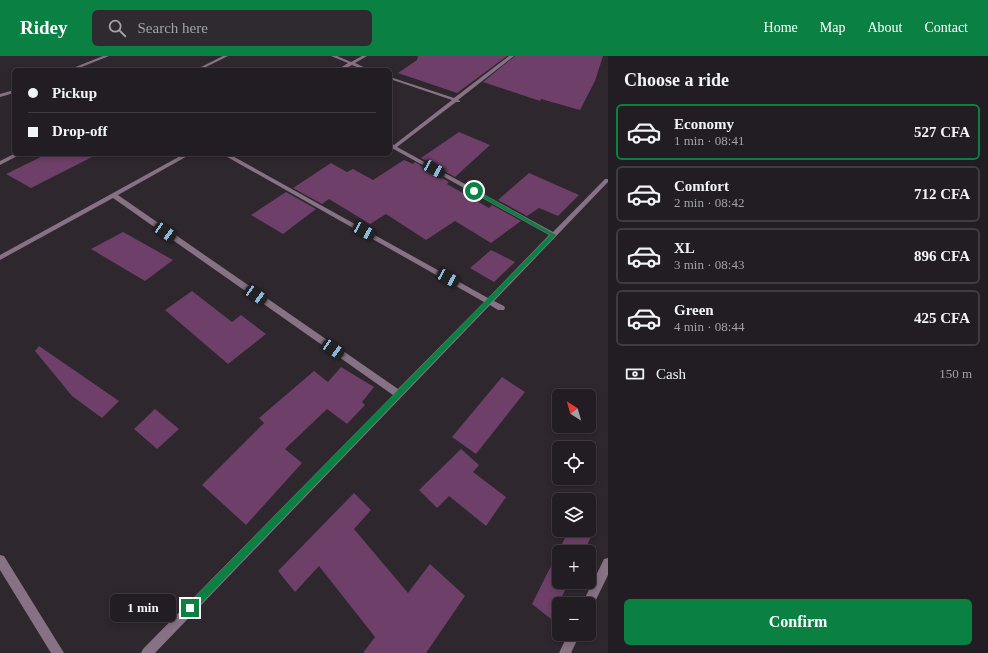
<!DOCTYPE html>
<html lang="en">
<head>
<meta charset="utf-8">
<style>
	body { margin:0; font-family:"Times New Roman",serif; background:#2e2a2f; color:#f1f3f6; height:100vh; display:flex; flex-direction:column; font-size:15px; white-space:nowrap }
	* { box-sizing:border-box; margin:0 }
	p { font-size:13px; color:#a2a2a5 }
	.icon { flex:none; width:22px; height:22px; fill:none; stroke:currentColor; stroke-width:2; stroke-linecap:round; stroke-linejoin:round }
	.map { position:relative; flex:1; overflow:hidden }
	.sheet { display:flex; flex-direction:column; background:#221d22; width:380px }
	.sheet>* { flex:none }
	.top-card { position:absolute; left:12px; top:12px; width:380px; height:88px; border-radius:6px; box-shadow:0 2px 6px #0003,0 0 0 1px #3f3b40; display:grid; align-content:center; height:88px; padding:0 16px; background:#221d22 }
	.needle { width:26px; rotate:323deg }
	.tools { position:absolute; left:552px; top:333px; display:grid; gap:8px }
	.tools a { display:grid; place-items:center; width:44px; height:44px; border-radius:6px; background:#221d22; box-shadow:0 2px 6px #0003,0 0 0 1px #3f3b40; font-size:20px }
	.end { position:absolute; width:18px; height:18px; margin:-9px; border:5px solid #0b8043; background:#fff; box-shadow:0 0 0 2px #fff }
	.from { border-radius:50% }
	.bubble { position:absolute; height:28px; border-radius:6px; background:#221d22; box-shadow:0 2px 6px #0003,0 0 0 1px #3f3b40; font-size:13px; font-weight:700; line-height:28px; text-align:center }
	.car { position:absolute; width:12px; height:24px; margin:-12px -6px; border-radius:5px; box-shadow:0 0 3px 1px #0007; background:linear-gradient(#222 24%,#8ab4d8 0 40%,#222 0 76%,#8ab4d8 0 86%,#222 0) }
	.top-card b { display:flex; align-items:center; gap:14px; height:38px; font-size:15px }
	.top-card b+b { border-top:1px solid #3f3b40 }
	.top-card i { width:10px; height:10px; background:#f1f3f6 }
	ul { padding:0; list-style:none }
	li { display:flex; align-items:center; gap:12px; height:56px; margin:0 8px 6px; padding:0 8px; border:2px solid #3f3b40; border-radius:6px }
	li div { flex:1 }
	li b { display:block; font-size:15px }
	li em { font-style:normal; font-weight:700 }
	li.current { border-color:#0b8043 }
	li>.icon { width:36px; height:36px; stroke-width:1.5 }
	h2 { padding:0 16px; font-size:18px; line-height:48px }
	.pay { display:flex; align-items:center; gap:10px; height:44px; padding:0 16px; font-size:15px }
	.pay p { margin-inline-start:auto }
	.button { display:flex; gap:8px; margin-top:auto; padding:8px 16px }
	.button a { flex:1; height:46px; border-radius:6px; background:#0b8043; color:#fff; font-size:16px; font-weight:700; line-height:46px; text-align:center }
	header { display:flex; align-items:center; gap:24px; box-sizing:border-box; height:56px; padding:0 20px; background:#0b8043; color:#fff }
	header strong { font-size:19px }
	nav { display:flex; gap:22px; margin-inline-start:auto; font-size:14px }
	.search { width:280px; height:36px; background:#2e2a2f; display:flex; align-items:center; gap:10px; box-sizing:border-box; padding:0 14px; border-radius:6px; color:#a2a2a5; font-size:15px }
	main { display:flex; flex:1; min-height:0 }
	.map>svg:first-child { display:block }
</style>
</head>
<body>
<header>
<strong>Ridey</strong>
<div class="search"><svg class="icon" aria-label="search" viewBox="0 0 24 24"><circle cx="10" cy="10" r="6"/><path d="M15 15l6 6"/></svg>Search here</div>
<nav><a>Home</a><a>Map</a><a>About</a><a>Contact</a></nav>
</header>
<main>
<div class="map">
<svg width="608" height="597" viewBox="0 0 608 597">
	<rect width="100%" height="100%" fill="#2e272d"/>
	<!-- building -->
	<g fill="#6e3f68">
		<path d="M418,0H507L457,37L398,17L417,4Z"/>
		<path d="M515,0H603L595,25L580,54L541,43L540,45L483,26Z"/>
		<path d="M459,76L490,89L455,121L421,102Z"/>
		<path d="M47,98H98L31,132L6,118Z"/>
		<path d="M404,104L413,108L415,106L449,126L447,128L489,152L492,149L521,165L491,187L455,165L426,184L386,158L370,168L329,143L322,148L293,132L331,107L347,116L353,113L373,124Z"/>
		<path d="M529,117L579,139L558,160L539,152L527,160L498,144Z"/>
		<path d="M286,136L316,153L283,178L251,159Z"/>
		<path d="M123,176L173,204L145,225L91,193Z"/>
		<path d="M491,194L515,206L494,226L470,212Z"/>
		<path d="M192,235L232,266L241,259L266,278L228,308L165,254Z"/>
		<path d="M39,290L119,345L102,362L72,340L35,295Z"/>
		<path d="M341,311L374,331L362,346L365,349L347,368L327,353L285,393L302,407L246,469L202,429L264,367L259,362L314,315L328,326Z"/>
		<path d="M502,321L525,336L476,398L452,381Z"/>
		<path d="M155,353L179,373L157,393L134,373Z"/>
		<path d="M461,393L479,409L473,416L506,441L486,470L449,440L437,452L419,434Z"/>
		<path d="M354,437L371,454L354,473L408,537L430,508L465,540L426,597H363L375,581L319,510L295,536L278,515Z"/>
		<path d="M569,474H594L584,496H559V526H569L551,563L532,548Z"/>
	</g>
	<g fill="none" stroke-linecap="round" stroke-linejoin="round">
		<!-- minor -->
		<g fill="#877184" fill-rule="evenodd">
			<path d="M103,0H109L74,14H68Z"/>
			<path d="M223,0H228L200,14H195Z"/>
			<path d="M331,0H337L351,6L362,0H367L355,7L370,14H364L352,9L342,14H337L348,7Z"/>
			<path d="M509,0H514L458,44L460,45V46H456L397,91L553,176L605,123H608V126L494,245L504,250L505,252L504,254H498L490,249L155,597H141L143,593L393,339L113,142L0,204V199L184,98H191L118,139L398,333L484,246L222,98H229L488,242L549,179L390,91V87L394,89L452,44L390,23V21L454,42Z"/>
			<path d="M14,34V37L0,41V38Z"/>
			<path d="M14,98H21L0,109V105Z"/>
			<path d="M0,499L4,500L64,597H51L0,514Z"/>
			<path d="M608,502V519L592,552L589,553V548H582L604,503Z"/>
			<path d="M568,578H580L571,597H559Z"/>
		</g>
	</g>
	<!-- route -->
	<path fill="#0b8043" d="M472,134H476L556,179L194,555L190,557L187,555L186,552L187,549L550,179L472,136Z"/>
</svg>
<div class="tools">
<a><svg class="needle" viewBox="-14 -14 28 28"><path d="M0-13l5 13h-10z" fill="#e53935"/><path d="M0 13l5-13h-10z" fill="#a2a2a5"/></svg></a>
<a><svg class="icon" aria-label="locate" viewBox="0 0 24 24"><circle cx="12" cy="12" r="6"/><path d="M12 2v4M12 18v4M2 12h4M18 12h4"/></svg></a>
<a><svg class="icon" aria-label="layers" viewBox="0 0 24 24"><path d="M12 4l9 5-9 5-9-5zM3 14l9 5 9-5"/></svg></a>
<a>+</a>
<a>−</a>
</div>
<i class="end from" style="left:474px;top:135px"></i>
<i class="end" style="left:190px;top:552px"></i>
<div class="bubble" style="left:110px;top:538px;width:66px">1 min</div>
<i class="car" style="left:434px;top:113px;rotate:119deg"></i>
<i class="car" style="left:364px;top:175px;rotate:119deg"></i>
<i class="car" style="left:165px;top:176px;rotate:125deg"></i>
<i class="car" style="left:448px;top:222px;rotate:119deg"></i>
<i class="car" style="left:256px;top:239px;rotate:125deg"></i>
<i class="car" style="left:333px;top:293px;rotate:125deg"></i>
<div class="top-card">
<b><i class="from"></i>Pickup</b>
<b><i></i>Drop-off</b>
</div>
</div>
<section class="sheet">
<h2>Choose a ride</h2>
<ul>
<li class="current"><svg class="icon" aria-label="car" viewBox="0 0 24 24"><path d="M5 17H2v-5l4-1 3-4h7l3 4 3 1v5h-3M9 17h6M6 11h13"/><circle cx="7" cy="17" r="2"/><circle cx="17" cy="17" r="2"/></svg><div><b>Economy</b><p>1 min · 08:41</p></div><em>527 CFA</em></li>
<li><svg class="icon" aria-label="car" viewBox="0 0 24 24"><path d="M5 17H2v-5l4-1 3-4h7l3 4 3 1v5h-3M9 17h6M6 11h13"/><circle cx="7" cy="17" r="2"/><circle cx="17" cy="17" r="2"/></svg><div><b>Comfort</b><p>2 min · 08:42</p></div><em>712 CFA</em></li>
<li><svg class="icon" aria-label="car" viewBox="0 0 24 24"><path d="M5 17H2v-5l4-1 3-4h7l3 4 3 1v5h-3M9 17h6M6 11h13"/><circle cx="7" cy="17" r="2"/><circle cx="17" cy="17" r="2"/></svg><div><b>XL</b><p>3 min · 08:43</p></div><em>896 CFA</em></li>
<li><svg class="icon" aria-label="car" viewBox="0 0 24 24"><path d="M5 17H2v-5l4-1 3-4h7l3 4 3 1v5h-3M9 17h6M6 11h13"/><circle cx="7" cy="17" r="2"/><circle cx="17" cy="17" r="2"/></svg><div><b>Green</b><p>4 min · 08:44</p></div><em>425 CFA</em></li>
</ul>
<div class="pay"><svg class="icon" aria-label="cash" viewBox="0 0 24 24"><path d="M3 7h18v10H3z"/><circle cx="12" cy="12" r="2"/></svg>Cash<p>150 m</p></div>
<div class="button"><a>Confirm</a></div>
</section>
</main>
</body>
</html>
